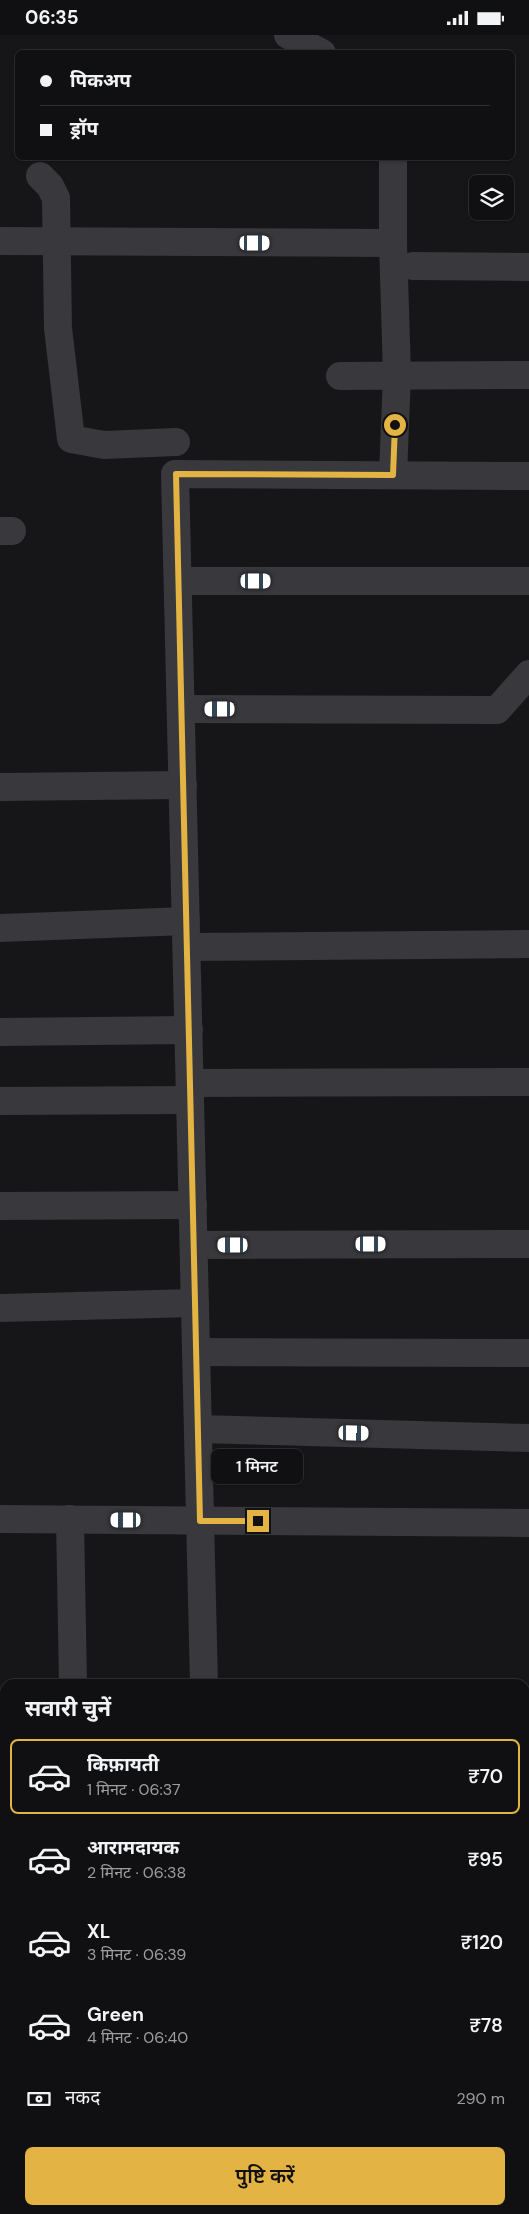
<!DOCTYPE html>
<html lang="hi">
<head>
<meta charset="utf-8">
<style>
	body { margin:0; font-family:"DM Sans","Noto Sans Devanagari",sans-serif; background:#19191b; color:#f1f3f6; height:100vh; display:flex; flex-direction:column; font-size:19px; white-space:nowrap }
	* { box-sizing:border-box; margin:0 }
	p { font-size:16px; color:#9c9d9f }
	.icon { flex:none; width:28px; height:28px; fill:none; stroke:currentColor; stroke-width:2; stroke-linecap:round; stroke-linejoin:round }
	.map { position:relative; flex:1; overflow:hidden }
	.sheet { position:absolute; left:0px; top:1644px; width:530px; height:536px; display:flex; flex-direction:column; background:#101012; border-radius:15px 15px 0 0; box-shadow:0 1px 4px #0004,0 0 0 1px #303032 }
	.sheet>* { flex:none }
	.banner { position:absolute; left:15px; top:15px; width:500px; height:110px; border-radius:8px; box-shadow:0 1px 4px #0004,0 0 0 1px #303032; display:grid; align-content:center; height:110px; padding:0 25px; background:#101012 }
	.tools { position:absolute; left:469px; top:140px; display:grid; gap:10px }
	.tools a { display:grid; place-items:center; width:45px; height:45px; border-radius:8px; background:#101012; box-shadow:0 1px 4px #0004,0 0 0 1px #303032; font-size:25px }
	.end { position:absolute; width:22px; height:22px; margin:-11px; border:6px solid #e3b343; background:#111; box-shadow:0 0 0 2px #111 }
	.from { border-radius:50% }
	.bubble { position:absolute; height:35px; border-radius:8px; background:#101012; box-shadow:0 1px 4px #0004,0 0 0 1px #303032; font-size:16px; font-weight:600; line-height:35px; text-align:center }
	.car { position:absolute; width:15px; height:30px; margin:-15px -8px; border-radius:6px; box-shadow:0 0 4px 1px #0007; background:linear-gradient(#fff 24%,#345 0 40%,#fff 0 76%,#345 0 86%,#fff 0) }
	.banner b { display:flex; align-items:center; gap:18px; height:48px; font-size:19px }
	.banner b+b { border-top:1px solid #303032 }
	.banner i { width:12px; height:12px; background:#f1f3f6 }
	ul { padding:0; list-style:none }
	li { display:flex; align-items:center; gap:15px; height:75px; margin:0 10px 8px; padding:0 15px; border:2px solid transparent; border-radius:8px }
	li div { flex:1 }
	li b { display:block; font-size:19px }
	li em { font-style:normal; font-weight:600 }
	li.current { border-color:#e3b343 }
	li>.icon { width:45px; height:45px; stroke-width:1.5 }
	h2 { padding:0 25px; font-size:22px; line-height:60px }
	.pay { display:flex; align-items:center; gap:12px; height:55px; padding:0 25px; font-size:19px }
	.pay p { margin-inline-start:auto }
	.primary-button { display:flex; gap:10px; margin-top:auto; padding:10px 25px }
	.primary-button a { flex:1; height:58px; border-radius:8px; background:#e3b343; color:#111; font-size:20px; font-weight:600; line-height:58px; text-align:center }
	.status { display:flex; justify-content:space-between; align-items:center; height:35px; padding:0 25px; background:#101012; direction:ltr }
	.status svg { height:14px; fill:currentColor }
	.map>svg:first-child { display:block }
</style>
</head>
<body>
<div class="status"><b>06:35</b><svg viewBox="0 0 49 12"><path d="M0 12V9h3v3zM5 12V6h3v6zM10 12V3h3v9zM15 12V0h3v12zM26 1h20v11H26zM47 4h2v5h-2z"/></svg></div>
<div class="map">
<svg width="529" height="2179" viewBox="0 0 529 2179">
	<rect width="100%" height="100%" fill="#161618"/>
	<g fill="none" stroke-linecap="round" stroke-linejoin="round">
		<!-- street -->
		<g stroke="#38383d" stroke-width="28">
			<path d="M288,0L322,18"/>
			<path d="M40,141L50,151L56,163L58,293L71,404L104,410L176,407"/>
			<path d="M0,206L393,208"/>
			<path d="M413,231L529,232"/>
			<path d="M340,341L529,340"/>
			<path d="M393,440L397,340L393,208V122"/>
			<path d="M0,496H12"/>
			<path d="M178,546H529"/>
			<path d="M181,674L497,675L529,639"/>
			<path d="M0,752L183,750"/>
			<path d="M0,893L186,886"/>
			<path d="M187,912L529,909"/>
			<path d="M0,997L189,995"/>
			<path d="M190,1048L529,1047"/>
			<path d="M0,1066L190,1065"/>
			<path d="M0,1171L193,1170"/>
			<path d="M194,1210L529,1209"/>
			<path d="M0,1273L195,1268"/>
			<path d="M196,1317L529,1318"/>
			<path d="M198,1394L529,1403"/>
			<path d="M0,1484L529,1488"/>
			<path d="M70,1484L73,1649"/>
			<path d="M204,1649L175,439L529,441"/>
			<path d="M525,1713H529"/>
			<path d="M525,1816H529"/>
			<path d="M0,1823L5,1822"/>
			<path d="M525,2050H529"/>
			<path d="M525,2167H529"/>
			<path d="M98,2175V2179"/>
			<path d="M257,2175V2179"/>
			<path d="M368,2175V2179"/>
			<path d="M464,2175V2179"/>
		</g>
	</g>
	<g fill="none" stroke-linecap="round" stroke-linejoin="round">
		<!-- route -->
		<path stroke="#e3b343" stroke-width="6" d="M258,1486H200L176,439L393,440L395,390"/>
	</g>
</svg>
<div class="tools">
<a><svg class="icon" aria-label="layers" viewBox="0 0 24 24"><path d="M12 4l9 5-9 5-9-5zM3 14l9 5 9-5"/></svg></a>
</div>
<i class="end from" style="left:395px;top:390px"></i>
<i class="end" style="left:258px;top:1486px"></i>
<div class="bubble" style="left:211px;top:1414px;width:92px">1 मिनट</div>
<i class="car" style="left:255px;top:208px;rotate:90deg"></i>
<i class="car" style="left:256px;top:546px;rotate:90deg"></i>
<i class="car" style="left:220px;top:674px;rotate:270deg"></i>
<i class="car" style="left:371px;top:1209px;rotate:90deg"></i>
<i class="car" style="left:233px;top:1210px;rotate:270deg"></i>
<i class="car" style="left:354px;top:1398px;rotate:91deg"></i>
<i class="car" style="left:126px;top:1485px;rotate:270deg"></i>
<div class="banner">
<b><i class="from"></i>पिकअप</b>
<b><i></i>ड्रॉप</b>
</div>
<section class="sheet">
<h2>सवारी चुनें</h2>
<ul>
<li class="current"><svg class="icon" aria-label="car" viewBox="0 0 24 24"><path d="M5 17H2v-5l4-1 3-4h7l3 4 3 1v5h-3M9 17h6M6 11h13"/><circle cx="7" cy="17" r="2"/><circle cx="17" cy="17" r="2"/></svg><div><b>किफ़ायती</b><p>1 मिनट · 06:37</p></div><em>₹70</em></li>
<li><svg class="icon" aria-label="car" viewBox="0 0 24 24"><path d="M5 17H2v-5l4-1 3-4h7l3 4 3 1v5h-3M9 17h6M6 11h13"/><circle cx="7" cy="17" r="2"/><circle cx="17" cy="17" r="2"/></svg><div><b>आरामदायक</b><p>2 मिनट · 06:38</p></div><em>₹95</em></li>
<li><svg class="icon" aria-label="car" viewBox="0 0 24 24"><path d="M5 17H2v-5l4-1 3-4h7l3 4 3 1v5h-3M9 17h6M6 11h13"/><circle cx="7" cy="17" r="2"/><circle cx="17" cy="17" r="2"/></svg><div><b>XL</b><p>3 मिनट · 06:39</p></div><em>₹120</em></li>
<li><svg class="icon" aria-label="car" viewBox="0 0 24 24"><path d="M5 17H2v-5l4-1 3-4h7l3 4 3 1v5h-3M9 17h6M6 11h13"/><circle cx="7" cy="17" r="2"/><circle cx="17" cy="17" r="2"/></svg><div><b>Green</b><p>4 मिनट · 06:40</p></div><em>₹78</em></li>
</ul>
<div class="pay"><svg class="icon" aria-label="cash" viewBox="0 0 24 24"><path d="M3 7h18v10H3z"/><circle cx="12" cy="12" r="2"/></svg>नकद<p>290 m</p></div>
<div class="primary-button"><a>पुष्टि करें</a></div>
</section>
</div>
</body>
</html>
